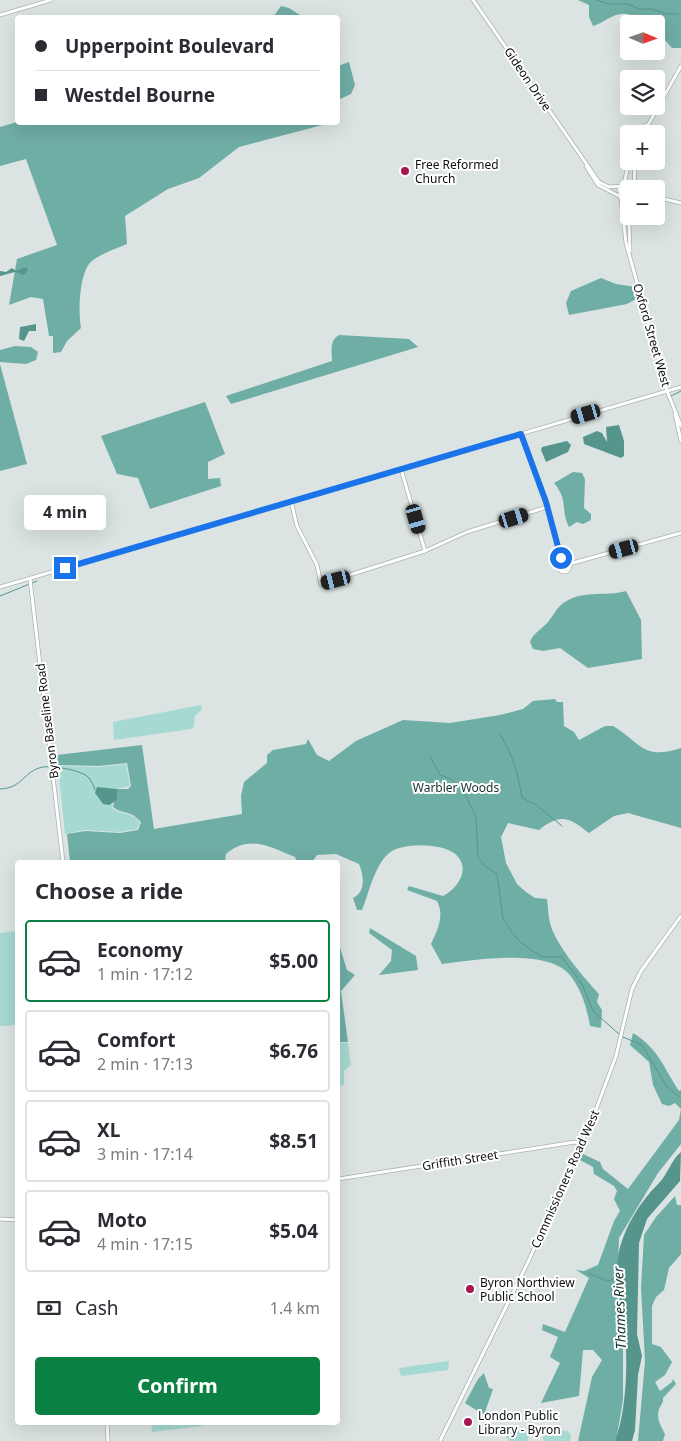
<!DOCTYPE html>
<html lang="en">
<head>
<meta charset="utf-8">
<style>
	body { margin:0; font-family:"Noto Sans",sans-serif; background:#f7f7f7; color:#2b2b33; height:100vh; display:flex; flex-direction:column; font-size:19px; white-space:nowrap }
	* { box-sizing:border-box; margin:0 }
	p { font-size:16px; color:#7c7c81 }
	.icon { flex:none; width:28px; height:28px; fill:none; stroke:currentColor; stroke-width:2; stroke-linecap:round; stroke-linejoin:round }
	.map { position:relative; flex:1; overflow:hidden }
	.details { position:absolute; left:15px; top:860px; width:325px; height:565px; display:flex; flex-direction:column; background:#fff; border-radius:5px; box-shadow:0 5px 20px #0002 }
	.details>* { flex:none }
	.top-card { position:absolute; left:15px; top:15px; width:325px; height:110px; border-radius:5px; box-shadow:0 5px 20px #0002; display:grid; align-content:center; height:110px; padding:0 20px; background:#fff }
	.needle { width:32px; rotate:92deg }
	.tools { position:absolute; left:620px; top:15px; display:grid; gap:10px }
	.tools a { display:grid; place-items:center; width:45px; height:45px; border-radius:5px; background:#fff; box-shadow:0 5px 20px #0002; font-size:25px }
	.end { position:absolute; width:22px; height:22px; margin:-11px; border:6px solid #1a73e8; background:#fff; box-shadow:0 0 0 2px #fff }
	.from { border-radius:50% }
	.bubble { position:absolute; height:35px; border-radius:5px; background:#fff; box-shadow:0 5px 20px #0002; font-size:16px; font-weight:700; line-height:35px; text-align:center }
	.car { position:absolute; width:15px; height:30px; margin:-15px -8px; border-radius:6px; box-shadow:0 0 4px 1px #0007; background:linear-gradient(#222 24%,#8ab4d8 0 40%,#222 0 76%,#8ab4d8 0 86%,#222 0) }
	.top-card b { display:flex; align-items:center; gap:18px; height:48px; font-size:19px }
	.top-card b+b { border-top:1px solid #e1e1e2 }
	.top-card i { width:12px; height:12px; background:#2b2b33 }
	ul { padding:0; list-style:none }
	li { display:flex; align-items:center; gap:15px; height:82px; margin:0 10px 8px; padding:0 10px; border:2px solid #e1e1e2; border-radius:5px }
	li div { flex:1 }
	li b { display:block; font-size:19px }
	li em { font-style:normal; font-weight:700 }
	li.on { border-color:#0b8043 }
	li>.icon { width:45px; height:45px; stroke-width:1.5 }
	h2 { padding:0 20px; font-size:22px; line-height:60px }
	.pay { display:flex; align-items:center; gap:12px; height:55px; padding:0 20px; font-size:19px }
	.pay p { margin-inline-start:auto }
	.action { display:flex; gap:10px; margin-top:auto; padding:10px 20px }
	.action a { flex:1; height:58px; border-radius:5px; background:#0b8043; color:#fff; font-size:20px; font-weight:700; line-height:58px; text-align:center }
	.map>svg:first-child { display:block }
</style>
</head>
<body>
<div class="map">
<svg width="681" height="1441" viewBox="0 0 681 1441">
	<rect width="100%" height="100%" fill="#dbe4e2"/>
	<!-- green -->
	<g fill="#a6d9d1">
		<path d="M201,705L202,709L195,716L194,727L191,729L114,740L113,722Z"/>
		<path d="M126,764L130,786L116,789L112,808C121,816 129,810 140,822L137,829L120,832L84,830L65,834L58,766L99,767Z"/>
		<path d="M17,931V1025L0,1026V933Z"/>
		<path d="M338,1043H348L351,1065L344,1071V1085L338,1086Z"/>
		<path d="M449,1361L448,1370L401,1376L399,1368Z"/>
		<path d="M151,1422H226V1423L152,1432Z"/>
		<path d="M512,1427L529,1429L528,1441H510L503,1434L505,1430Z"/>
		<path d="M543,1429L568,1431L571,1435L570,1441H543Z"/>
	</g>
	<!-- forest -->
	<g fill="#6faea5">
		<path d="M578,0H681V48H672L656,30V24C645,24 638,15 626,14C614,12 604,23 593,26L589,17V5Z"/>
		<path d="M281,6L289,8L303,17H273Z"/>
		<path d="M349,62L355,85L351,94L338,100V66Z"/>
		<path d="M17,122H330V123L239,147L199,178L168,189L125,216L127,244C116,249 102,253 92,261C79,271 78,313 81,328L67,341L61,352L53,353V336H49L43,299L31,297L9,305L17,259L57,245L26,159L0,166V127Z"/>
		<path d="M601,278L616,284L636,287L638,298L627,304L569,315L566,303L571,291Z"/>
		<path d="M339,335L409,339L418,347L231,404L226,396L332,361C332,351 329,341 339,335Z"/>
		<path d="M15,346L31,347L38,352L36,360L26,364L0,362V350Z"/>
		<path d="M0,364L27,464L0,471Z"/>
		<path d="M205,402L225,454L208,462V479L220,478L221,486L150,509L138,478L117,474L101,436Z"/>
		<path d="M573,472L582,473L585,479L584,508L591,514V520L583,524L577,522L569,527C560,509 569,501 554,483Z"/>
		<path d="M626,591L641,620L642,659L588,668L560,648L543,651L533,649L530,642C534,632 541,630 548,622C553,616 556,609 562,604C581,589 605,597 626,591Z"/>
		<path d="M555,699L557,702H563L564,726L574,732L579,740L605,726H613C640,742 643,761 681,748V828L628,813L614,816L589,833C569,817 560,813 539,830L508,823L501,837L506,863L517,884L526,892L535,898L547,899C548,907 548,915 550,923C555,944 584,978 599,994L597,1002L602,1010L601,1028L590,1026C587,1008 581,988 569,974C546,948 472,960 442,964L431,944C437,931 445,916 437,901L407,890L409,886L443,896C459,888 472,867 454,853C440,843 400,842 388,854C374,867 369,893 362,910H357L353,898C366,892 364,876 359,864L336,854L317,855L312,862H297L295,857C270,847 250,834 226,854L225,862H70L67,834L85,831L120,833L138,830L141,822C129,809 123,815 113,807L117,789H128L131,786L127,763L99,766L58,765L57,755L142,745L154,829L242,814L241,796L244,782L267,763V755L273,750L306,744L308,739L317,755L329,761L356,741L403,720L450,723L500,715L523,709L533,701Z"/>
		<path d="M370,928L416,956L418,970L379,975L391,961L392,950L369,933Z"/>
		<path d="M338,941L347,970L355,975L341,991L348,1042H338Z"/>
		<path d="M633,1033C659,1049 663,1067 679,1091L681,1090V1144L658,1173L619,1238L617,1295L623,1346V1400L616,1441H578L592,1377L602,1360L593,1350H583L579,1396L541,1403L560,1363L550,1357L558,1337L542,1330L543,1324L565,1332L589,1278L576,1270L584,1271L598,1265L614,1221L620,1211L614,1199L617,1191L614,1186L594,1174L593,1167L580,1160L583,1154L600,1162L603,1169L628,1189L679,1120L681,1109L675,1103L669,1106L662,1104L653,1085L649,1062L630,1045Z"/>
		<path d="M675,1196L677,1205H681V1254L669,1268L664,1290L656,1297L652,1306V1344L661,1347L672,1362L665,1375L655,1382L660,1391L672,1382L673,1379L676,1384L663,1398V1402C654,1414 659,1423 665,1434L663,1441H638L645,1361L641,1288L644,1235L656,1217Z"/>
		<path d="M484,1373L489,1388L493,1389L484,1415L465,1403L478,1379Z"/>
	</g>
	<!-- water -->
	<g fill="#56958c">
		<path d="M26,267L28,270L24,275L15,272L0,276V271L6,272L12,268L16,271Z"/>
		<path d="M36,324V331H29L24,341L19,339L20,327Z"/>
		<path d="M619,425L624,441V456L621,458L584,444L583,437L597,431L602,433L607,442L606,427Z"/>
		<path d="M567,441L571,445L568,452L546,462L541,450L542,447Z"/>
		<path d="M97,787L117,789V800L109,805L103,804L95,793Z"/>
		<path d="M681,1152L680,1181L647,1219L639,1243L637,1334L642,1356L638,1375L635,1430L632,1441H615C626,1413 628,1365 625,1335C624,1320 620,1304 618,1289C611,1249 632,1210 659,1183C668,1174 671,1160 681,1152Z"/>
	</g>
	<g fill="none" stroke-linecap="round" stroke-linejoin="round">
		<!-- stream -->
		<g stroke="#56958c" stroke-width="1">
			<path d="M597,0L609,4H628L639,9H652L666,14H679"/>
			<path d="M671,396L681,391"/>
			<path d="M0,596L37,581"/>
			<path d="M499,733C514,757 517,770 522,798L535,804L562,826"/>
			<path d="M430,756L440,775L451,779L462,788L476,817L478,857L485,866L497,874L503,919L511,931L520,942L542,957H562L582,984L593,1011L619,1034"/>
			<path d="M0,789C22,788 22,774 39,768C48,764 81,770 88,777C91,780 94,786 95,790"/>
			<path d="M623,1037L642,1045L667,1087L681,1098"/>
			<path d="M588,1273L607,1281L617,1279"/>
		</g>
		<defs>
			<g id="tertiary">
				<path d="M0,15L51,0"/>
				<path d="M656,197L681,203"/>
				<path d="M667,391L681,387"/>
				<path d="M521,434L545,498L562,560"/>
				<path d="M401,469L425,551"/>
				<path d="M291,501L297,526L317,565L321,584L425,551L467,532L547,507"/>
				<circle cx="564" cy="566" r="6"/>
				<path d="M569,564L681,533"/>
				<path d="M338,1179L575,1142L581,1145"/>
				<path d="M0,1219L18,1220"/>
			</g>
			<g id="secondary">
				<path d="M473,0L599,182L609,187L622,186"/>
				<path d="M640,134L646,125"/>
				<path d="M643,134L681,66"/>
				<path d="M586,166L598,185L619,196"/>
				<path d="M624,184L629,161"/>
				<path d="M634,188L635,161"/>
				<path d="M621,198L626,243L667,391L681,426"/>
				<path d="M628,201L630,251"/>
				<path d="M628,201L621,198L619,189L627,184L634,189"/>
				<path d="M675,414L681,441"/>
				<path d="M30,579L63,862"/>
				<path d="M0,587L667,391"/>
				<path d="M107,1422L108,1441"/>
				<path d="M440,1441L529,1260L594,1115L616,1056L632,989L641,971L681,916"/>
			</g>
		</defs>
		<!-- tertiary casing -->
		<use href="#tertiary" stroke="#aab3b1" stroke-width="4.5"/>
		<!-- secondary casing -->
		<use href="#secondary" stroke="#aab3b1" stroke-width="4.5"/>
		<!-- tertiary -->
		<use href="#tertiary" stroke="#fff" stroke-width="3"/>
		<!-- secondary -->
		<use href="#secondary" stroke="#fff" stroke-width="3"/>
	</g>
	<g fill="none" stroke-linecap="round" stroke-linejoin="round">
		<!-- route -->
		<path stroke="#1a73e8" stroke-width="6" d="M65,568L521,434L546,502L561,558"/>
	</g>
	<!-- markers -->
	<g fill="#a81651" stroke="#fff" stroke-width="2">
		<circle cx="405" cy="171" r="5"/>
		<circle cx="470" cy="1289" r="5"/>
		<circle cx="468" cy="1422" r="5"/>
	</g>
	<g text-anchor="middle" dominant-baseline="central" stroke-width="4" stroke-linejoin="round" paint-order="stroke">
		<!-- street labels -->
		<g font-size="12" fill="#0c0f0f" stroke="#fff">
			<text transform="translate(528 79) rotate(56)">Gideon Drive</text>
			<text transform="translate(652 335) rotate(74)">Oxford Street West</text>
			<text transform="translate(47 721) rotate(-97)">Byron Baseline Road</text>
			<text transform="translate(460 1160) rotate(-9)">Griffith Street</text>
			<text transform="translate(565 1179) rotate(-66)">Commissioners Road West</text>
		</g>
		<!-- poi labels -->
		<g font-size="12" fill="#0c0f0f" stroke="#fff" text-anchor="start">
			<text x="415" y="164">Free Reformed<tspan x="415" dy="14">Church</tspan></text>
			<text x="480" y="1282">Byron Northview<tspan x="480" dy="14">Public School</tspan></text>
			<text x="478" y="1415">London Public<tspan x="478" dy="14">Library - Byron</tspan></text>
		</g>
		<!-- park labels -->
		<g font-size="12" fill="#13332f" stroke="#fff">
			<text x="456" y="787">Warbler Woods</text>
		</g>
		<!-- water labels -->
		<g font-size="14" font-style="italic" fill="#13332f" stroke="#fff">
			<text transform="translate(619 1308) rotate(-92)">Thames River</text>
		</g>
	</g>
</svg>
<div class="tools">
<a><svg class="needle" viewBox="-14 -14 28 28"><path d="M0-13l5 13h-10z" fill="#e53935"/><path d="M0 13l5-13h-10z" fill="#7c7c81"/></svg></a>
<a><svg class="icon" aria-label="layers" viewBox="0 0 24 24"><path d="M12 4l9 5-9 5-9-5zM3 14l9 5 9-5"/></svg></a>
<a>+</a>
<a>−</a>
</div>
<i class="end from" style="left:561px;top:558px"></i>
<i class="end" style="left:65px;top:568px"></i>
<div class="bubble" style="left:24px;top:495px;width:82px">4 min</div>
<i class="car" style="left:586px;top:414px;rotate:254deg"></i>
<i class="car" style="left:514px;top:518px;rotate:73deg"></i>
<i class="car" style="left:416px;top:519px;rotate:164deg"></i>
<i class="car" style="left:624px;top:549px;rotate:255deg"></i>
<i class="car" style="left:336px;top:580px;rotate:256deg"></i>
<div class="top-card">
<b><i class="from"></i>Upperpoint Boulevard</b>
<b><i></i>Westdel Bourne</b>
</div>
<section class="details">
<h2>Choose a ride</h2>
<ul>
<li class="on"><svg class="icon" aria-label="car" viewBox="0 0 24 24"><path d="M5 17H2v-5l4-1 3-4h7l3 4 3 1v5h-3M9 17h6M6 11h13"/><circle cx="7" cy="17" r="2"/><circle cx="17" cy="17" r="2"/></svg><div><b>Economy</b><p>1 min · 17:12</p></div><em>$5.00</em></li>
<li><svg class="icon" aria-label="car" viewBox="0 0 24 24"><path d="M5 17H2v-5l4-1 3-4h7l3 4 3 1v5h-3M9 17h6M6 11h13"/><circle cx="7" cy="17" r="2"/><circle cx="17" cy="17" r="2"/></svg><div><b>Comfort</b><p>2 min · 17:13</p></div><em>$6.76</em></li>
<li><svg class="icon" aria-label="car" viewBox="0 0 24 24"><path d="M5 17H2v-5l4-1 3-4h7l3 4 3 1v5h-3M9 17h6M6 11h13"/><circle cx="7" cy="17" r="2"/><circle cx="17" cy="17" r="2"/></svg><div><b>XL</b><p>3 min · 17:14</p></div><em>$8.51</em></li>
<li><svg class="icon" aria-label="car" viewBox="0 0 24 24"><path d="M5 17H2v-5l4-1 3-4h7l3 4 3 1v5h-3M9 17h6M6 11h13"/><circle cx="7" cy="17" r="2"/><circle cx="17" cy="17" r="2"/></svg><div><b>Moto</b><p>4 min · 17:15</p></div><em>$5.04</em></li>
</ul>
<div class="pay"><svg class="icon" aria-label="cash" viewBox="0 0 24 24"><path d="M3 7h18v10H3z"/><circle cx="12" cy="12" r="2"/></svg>Cash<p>1.4 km</p></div>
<div class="action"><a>Confirm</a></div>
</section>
</div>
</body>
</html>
